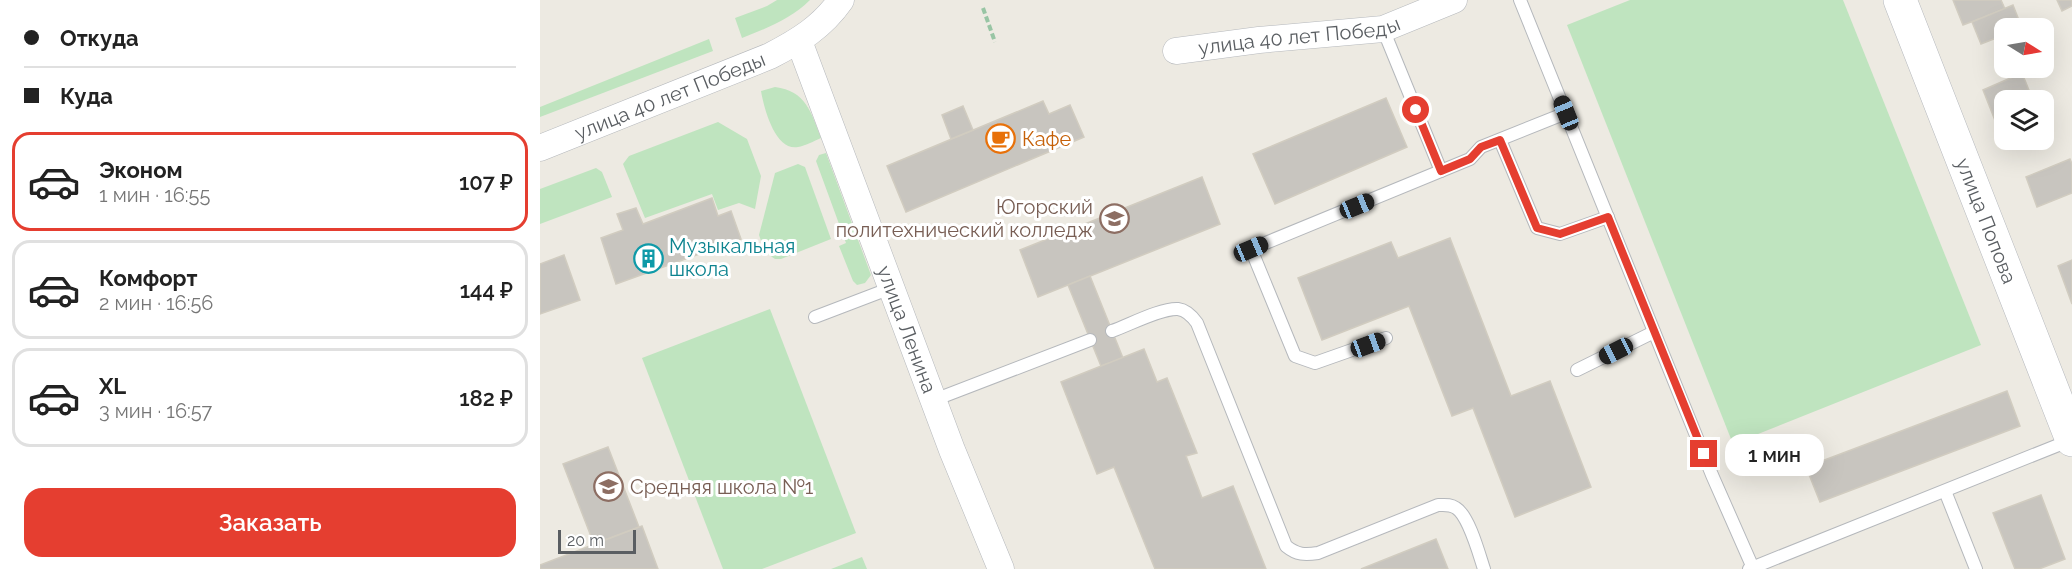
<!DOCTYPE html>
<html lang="ru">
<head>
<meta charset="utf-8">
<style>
	body { margin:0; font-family:Raleway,sans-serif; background:#f6f6f6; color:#222; height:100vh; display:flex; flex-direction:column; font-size:22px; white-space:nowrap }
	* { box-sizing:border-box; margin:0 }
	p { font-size:20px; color:#767676 }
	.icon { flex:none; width:33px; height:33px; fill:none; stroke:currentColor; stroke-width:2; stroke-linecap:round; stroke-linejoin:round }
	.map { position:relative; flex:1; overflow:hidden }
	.details { display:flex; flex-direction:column; background:#fff; width:540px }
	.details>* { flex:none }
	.banner { display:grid; align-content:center; height:132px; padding:0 24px; background:#fff }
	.needle { width:39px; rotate:101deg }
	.buttons { position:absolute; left:1454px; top:18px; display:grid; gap:12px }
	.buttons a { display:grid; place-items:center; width:60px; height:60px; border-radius:12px; background:#fff; box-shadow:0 6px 24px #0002; font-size:30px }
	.scale { position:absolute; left:18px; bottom:15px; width:78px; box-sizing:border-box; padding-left:6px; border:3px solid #5a5e62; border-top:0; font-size:16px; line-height:21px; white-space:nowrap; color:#5a5e62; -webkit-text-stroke:4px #fff; paint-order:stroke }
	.end { position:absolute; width:27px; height:27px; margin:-14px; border:8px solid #e53e30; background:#fff; box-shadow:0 0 0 3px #fff }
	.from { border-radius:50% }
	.bubble { position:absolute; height:42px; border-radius:18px; background:#fff; box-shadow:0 6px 24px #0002; font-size:20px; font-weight:600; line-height:42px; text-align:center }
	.car { position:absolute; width:18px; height:36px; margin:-18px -9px; border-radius:8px; box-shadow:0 0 4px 2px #0007; background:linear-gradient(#222 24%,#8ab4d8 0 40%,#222 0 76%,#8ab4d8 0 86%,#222 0) }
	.banner b { display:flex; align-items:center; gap:21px; height:57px; font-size:22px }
	.banner b+b { border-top:2px solid #e0e0e0 }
	.banner i { width:15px; height:15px; background:#222 }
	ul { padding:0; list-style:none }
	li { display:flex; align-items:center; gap:18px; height:99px; margin:0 12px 9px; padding:0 12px; border:3px solid #e0e0e0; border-radius:18px }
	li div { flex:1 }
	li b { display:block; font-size:22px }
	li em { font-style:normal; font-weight:600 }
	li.active { border-color:#e53e30 }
	li>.icon { width:54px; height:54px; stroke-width:1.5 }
	.cta { display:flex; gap:12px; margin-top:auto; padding:12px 24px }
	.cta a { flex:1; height:69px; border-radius:18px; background:#e53e30; color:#fff; font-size:24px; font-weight:600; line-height:69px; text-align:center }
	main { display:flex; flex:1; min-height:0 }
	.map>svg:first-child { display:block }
</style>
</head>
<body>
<main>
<section class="details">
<div class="banner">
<b><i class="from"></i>Откуда</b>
<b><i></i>Куда</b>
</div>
<ul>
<li class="active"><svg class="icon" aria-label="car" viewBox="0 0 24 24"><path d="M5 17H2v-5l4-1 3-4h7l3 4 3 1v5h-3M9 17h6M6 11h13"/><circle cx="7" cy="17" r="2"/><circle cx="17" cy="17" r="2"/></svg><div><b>Эконом</b><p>1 мин · 16:55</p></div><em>107 ₽</em></li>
<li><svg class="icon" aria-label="car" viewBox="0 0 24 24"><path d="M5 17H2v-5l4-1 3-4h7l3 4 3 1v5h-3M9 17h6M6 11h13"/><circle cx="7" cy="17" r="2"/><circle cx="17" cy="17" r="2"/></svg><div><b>Комфорт</b><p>2 мин · 16:56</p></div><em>144 ₽</em></li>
<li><svg class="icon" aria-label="car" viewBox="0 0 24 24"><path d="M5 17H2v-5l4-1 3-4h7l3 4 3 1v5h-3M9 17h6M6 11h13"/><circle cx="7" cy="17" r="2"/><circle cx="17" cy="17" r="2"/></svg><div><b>XL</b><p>3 мин · 16:57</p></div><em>182 ₽</em></li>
</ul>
<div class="cta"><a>Заказать</a></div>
</section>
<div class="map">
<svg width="1532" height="569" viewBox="0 0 1532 569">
	<rect width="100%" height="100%" fill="#edeae2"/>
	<!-- green -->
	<g fill="#bfe4bf">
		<path d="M237,0H270C251,19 227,28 202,38L195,18L227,6Z"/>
		<path d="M1090,0H1303L1441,345L1193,444L1027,25Z"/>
		<path d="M169,39L173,51L0,117V107Z"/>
		<path d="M235,87C266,91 271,112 281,138C274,141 265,146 258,147C235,151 224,108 221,91Z"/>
		<path d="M178,122L207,139L221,176L215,209L199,203L178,210L172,194L105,218L83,164L89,156Z"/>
		<path d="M286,153L331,275L325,283L317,285L313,281L299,246L306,243L276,161L279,155Z"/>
		<path d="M258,164L265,167L291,239L241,259H235L225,252L219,235L235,173Z"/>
		<path d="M56,168L62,172L72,197L0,224V189Z"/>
		<path d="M230,309L316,533L222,569H183L102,358Z"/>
		<path d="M322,557L327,569H291Z"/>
	</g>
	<!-- building -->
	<g fill="#c8c5bf" stroke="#d1ccc0" stroke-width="1.5">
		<path d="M1413,0H1461L1465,9L1423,25Z"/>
		<path d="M1517,0H1532V6L1522,11Z"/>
		<path d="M1473,5L1482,28H1464V35L1441,44L1432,22Z"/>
		<path d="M1482,73L1493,100H1464V120L1456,123L1443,90Z"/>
		<path d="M846,98L867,147L735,204L713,154Z"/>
		<path d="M503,101L509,114L530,105L544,137L366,212L347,166Z"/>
		<path d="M423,106L433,130L411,139L402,115Z"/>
		<path d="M1530,159L1532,164V193L1497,207L1486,177Z"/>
		<path d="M662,177L680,224L498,297L480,250Z"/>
		<path d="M172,198L178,216L191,211L201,239L76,284L61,238L83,230L77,214L96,208L103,224Z"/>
		<path d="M910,238L971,396L1010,381L1051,487L975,517L933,408L912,416L869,306L782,340L758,278L851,242L858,258Z"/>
		<path d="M24,255L40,300L0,314V264Z"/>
		<path d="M1532,260V304L1518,266Z"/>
		<path d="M550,276L583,358L561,366L528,285Z"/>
		<path d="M604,349L617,382L627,378L657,453L646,456L662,498L693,486L726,569H615L574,467L557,474L521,382Z"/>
		<path d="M1467,391L1480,426L1280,502L1266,467Z"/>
		<path d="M68,447L99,527L54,544L23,464Z"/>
		<path d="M1501,495L1525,559L1499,569H1475L1453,513Z"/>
		<path d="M102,526L118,569H0V565Z"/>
		<path d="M896,539L908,569H821Z"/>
	</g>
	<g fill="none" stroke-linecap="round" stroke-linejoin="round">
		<defs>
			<g id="lane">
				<path d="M980,0L1172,475L1213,568"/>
				<path d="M843,29L901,171"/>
				<path d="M960,140L997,228L1020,234L1068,217"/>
				<path d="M275,317L351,288"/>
				<path d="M572,331C589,325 621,308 638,309C646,310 652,316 657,323L746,546C757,555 765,555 778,553L898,505C905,505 910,504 916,508C929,516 939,554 944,569"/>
				<path d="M846,338L775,363L755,356L711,249L930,159L941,147L1026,113"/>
				<path d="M1037,370L1114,332"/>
				<path d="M394,400L550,340"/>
				<path d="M1405,491L1436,569"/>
				<path d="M1209,569L1531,440"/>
			</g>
			<g id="street">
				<path id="s1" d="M259,41L412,450L461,569"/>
				<path id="s2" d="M636,51L719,40L843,29L914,0"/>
				<path id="s3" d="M0,148L230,56C259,41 282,27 301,0"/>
			</g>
			<g id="secondary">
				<path id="s4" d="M1360,0L1532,440"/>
			</g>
		</defs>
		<!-- lane casing -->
		<use href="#lane" stroke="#b5b8bc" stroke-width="14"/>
		<!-- street casing -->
		<use href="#street" stroke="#b5b8bc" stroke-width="27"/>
		<!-- secondary casing -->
		<use href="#secondary" stroke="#b6b9be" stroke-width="34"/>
		<!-- path -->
		<path stroke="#98c5a4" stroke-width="4" stroke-dasharray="6 3" stroke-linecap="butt" d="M443,8L455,42"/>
		<!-- lane -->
		<use href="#lane" stroke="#fff" stroke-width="12"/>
		<!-- street -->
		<use href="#street" stroke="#fff" stroke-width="26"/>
		<!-- secondary -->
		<use href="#secondary" stroke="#fff" stroke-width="33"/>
	</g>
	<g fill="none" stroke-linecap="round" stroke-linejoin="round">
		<!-- route -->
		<path stroke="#e53e30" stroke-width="8" d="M876,110L901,171L930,159L941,147L960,140L997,228L1020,234L1068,217L1164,454"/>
	</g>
	<!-- icons -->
	<defs>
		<symbol id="cafe-ring" viewBox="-11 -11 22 22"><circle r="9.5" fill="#fff" stroke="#e8710a" stroke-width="1.5"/><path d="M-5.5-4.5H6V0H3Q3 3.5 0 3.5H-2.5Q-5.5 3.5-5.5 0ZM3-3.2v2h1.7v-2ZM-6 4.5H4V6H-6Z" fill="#e8710a"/></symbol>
		<symbol id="university-ring" viewBox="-11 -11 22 22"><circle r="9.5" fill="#fff" stroke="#8d6e63" stroke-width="1.5"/><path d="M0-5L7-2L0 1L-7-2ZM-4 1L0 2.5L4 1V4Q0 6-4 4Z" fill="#8d6e63"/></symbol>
		<symbol id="building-ring" viewBox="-11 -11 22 22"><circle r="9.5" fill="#fff" stroke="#0f9aa8" stroke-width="1.5"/><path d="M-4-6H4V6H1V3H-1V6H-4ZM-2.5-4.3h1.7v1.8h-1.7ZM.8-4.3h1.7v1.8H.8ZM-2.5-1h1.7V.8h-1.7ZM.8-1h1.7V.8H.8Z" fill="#0f9aa8"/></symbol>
		<symbol id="school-ring" viewBox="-11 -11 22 22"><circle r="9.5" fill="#fff" stroke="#8d6e63" stroke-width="1.5"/><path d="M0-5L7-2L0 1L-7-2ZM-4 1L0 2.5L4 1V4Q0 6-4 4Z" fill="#8d6e63"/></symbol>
	</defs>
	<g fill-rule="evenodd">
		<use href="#cafe-ring" x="444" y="122" width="33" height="33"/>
		<use href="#university-ring" x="558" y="202" width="33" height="33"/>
		<use href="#building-ring" x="92" y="242" width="33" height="33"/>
		<use href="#school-ring" x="52" y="470" width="33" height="33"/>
	</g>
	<g text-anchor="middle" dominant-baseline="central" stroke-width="6" stroke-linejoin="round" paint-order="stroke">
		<!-- street labels -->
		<g font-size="20" fill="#5a5e62" stroke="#fff">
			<text stroke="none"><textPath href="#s2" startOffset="124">улица 40 лет Победы</textPath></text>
			<text stroke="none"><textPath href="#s3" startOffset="140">улица 40 лет Победы</textPath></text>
			<text stroke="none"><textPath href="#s4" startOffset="237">улица Попова</textPath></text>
			<text stroke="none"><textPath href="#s1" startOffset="308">улица Ленина</textPath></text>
		</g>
		<!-- food labels -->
		<g font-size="20" fill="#c56008" stroke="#fff" text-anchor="start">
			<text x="482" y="139">Кафе</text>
		</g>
		<!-- education labels -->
		<g font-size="20" fill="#785e54" stroke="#fff" text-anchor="end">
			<text x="553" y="207">Югорский<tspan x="553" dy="23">политехнический колледж</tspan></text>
			<text x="90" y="487" text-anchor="start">Средняя школа №1</text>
		</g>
		<!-- culture labels -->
		<g font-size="20" fill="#0d838f" stroke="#fff" text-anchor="start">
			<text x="129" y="246">Музыкальная<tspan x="129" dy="23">школа</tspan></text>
		</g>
	</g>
</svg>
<div class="buttons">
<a><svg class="needle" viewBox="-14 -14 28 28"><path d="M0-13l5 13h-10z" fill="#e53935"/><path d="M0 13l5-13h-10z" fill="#767676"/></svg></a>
<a><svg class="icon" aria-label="layers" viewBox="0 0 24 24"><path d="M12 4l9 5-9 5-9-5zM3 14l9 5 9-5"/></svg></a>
</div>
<div class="scale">20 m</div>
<i class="end from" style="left:876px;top:110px"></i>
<i class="end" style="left:1164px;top:454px"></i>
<div class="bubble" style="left:1185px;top:434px;width:99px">1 мин</div>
<i class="car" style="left:1026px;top:113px;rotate:338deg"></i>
<i class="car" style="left:817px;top:206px;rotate:68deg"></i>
<i class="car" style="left:711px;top:249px;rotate:67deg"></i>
<i class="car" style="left:828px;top:345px;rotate:70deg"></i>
<i class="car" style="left:1076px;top:351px;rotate:243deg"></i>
</div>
</main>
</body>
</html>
